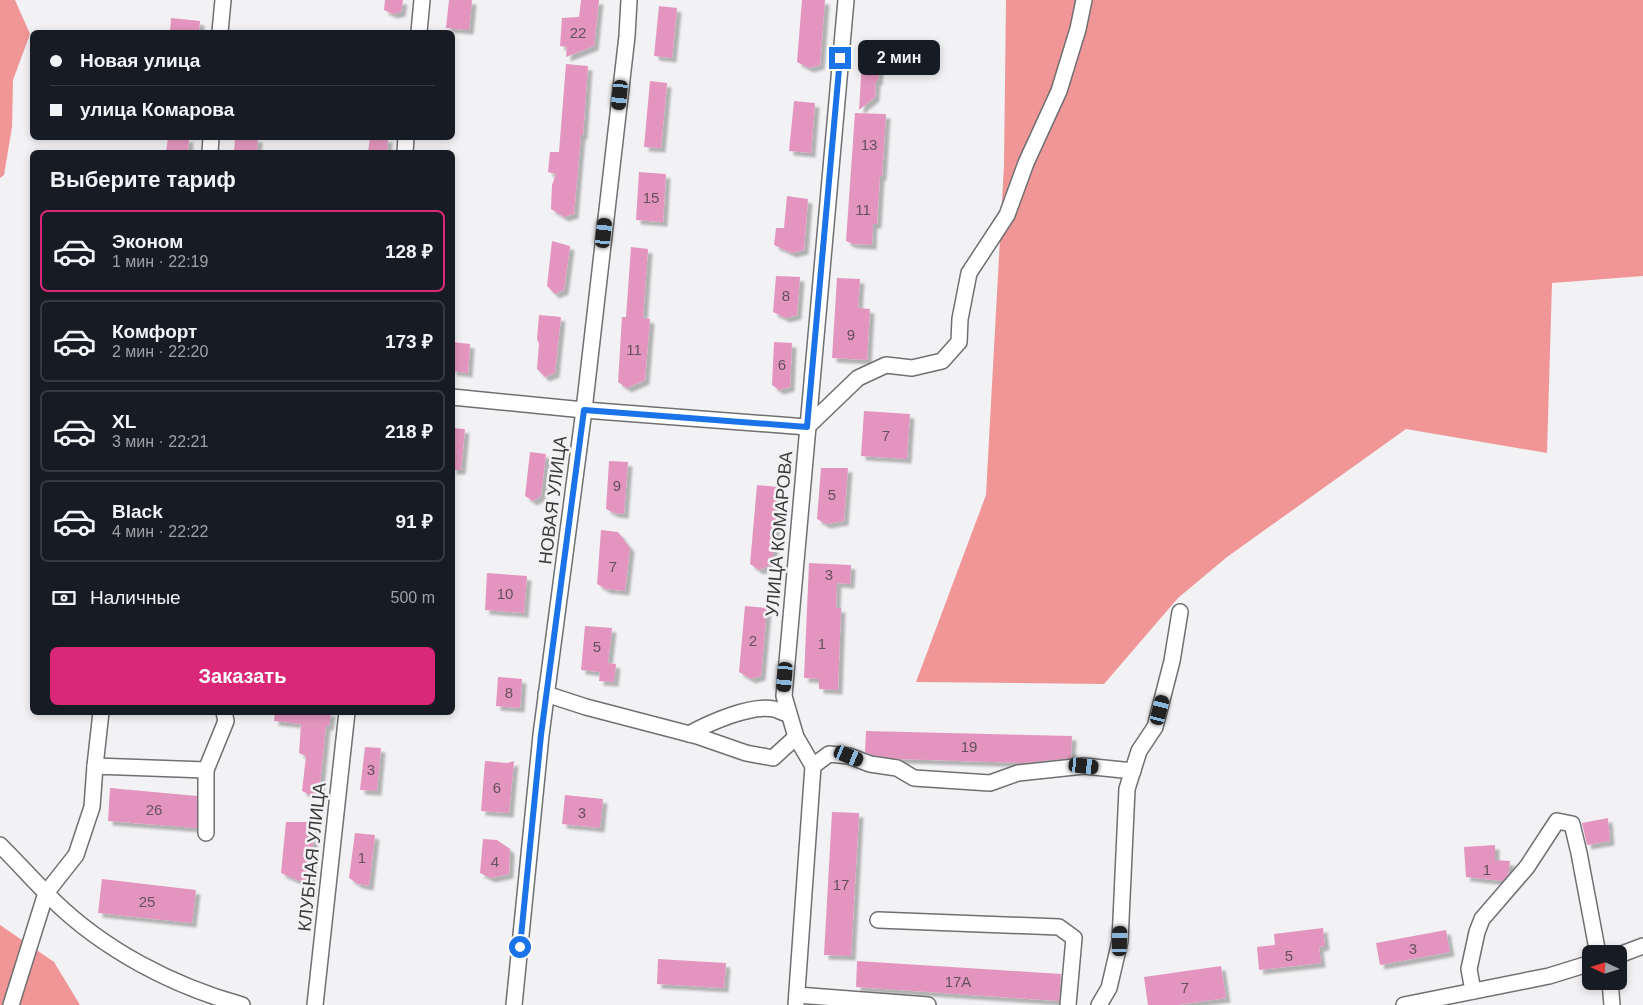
<!DOCTYPE html>
<html lang="ru">
<head>
<meta charset="utf-8">
<style>
	body { margin:0; font-family:Helvetica,sans-serif; background:#242831; color:#f1f3f6; height:100vh; display:flex; flex-direction:column; font-size:19px; white-space:nowrap }
	* { box-sizing:border-box; margin:0 }
	p { font-size:16px; color:#9ea1a6 }
	.icon { flex:none; width:28px; height:28px; fill:none; stroke:currentColor; stroke-width:2; stroke-linecap:round; stroke-linejoin:round }
	.map { position:relative; flex:1; overflow:hidden }
	.details { position:absolute; left:30px; top:150px; width:425px; height:565px; display:flex; flex-direction:column; background:#171b24; border-radius:8px; box-shadow:0 2px 8px #0003 }
	.details>* { flex:none }
	.hud { position:absolute; left:30px; top:30px; width:425px; height:110px; border-radius:8px; box-shadow:0 2px 8px #0003; display:grid; align-content:center; height:110px; padding:0 20px; background:#171b24 }
	.needle { width:32px; rotate:274deg }
	.buttons { position:absolute; left:1582px; top:945px; display:grid; gap:10px }
	.buttons a { display:grid; place-items:center; width:45px; height:45px; border-radius:8px; background:#171b24; box-shadow:0 2px 8px #0003; font-size:25px }
	.end { position:absolute; width:22px; height:22px; margin:-11px; border:6px solid #1a73e8; background:#fff; box-shadow:0 0 0 2px #fff }
	.from { border-radius:50% }
	.bubble { position:absolute; height:35px; border-radius:8px; background:#171b24; box-shadow:0 2px 8px #0003; font-size:16px; font-weight:700; line-height:35px; text-align:center }
	.car { position:absolute; width:15px; height:30px; margin:-15px -8px; border-radius:6px; box-shadow:0 0 4px 1px #0007; background:linear-gradient(#222 24%,#8ab4d8 0 40%,#222 0 76%,#8ab4d8 0 86%,#222 0) }
	.hud b { display:flex; align-items:center; gap:18px; height:48px; font-size:19px }
	.hud b+b { border-top:1px solid #363941 }
	.hud i { width:12px; height:12px; background:#f1f3f6 }
	ul { padding:0; list-style:none }
	li { display:flex; align-items:center; gap:15px; height:82px; margin:0 10px 8px; padding:0 10px; border:2px solid #363941; border-radius:8px }
	li div { flex:1 }
	li b { display:block; font-size:19px }
	li em { font-style:normal; font-weight:700 }
	li.active { border-color:#db2777 }
	li>.icon { width:45px; height:45px; stroke-width:1.5 }
	h2 { padding:0 20px; font-size:22px; line-height:60px }
	.pay { display:flex; align-items:center; gap:12px; height:55px; padding:0 20px; font-size:19px }
	.pay p { margin-inline-start:auto }
	.primary-button { display:flex; gap:10px; margin-top:auto; padding:10px 20px }
	.primary-button a { flex:1; height:58px; border-radius:8px; background:#db2777; color:#fff; font-size:20px; font-weight:700; line-height:58px; text-align:center }
	.map>svg:first-child { display:block }
</style>
</head>
<body>
<div class="map">
<svg width="1643" height="1005" viewBox="0 0 1643 1005">
	<defs>
		<filter id="shadow"><feDropShadow dx="4.5" dy="4.5" stdDeviation="1" flood-color="#0004"/></filter>
	</defs>
	<rect width="100%" height="100%" fill="#f2f1f3"/>
	<!-- forest -->
	<g fill="#f09697">
		<path d="M0,0H15L30,34L13,80L12,127L4,175L0,178Z"/>
		<path d="M1006,0H1643V276L1552,283L1547,453L1406,429L1227,557L1178,598L1104,684L916,682L986,495L1004,165Z"/>
		<path d="M0,925L54,962L80,1005H0Z"/>
	</g>
	<!-- building -->
	<g fill="#e495bf" filter="url(#shadow)">
		<path d="M385,0H403L401,12L393,14L384,10Z"/>
		<path d="M449,0H472L469,30L446,28Z"/>
		<path d="M581,0H599L594,46L566,57L567,47L560,46L562,18L579,17Z"/>
		<path d="M802,0H825L820,65L809,68L797,62Z"/>
		<path d="M659,6L677,8L672,58L654,56Z"/>
		<path d="M171,18L200,21L199,32H170Z"/>
		<path d="M863,44L881,45L878,81H876L875,97L859,110Z"/>
		<path d="M566,64L588,66L583,135H581L574,214L564,217L551,209L552,185L556,174L548,172L550,152H559Z"/>
		<path d="M650,81L667,83L661,148L644,147Z"/>
		<path d="M794,101L815,103L811,153L789,151Z"/>
		<path d="M855,113L886,114L882,176H880L877,224H873L872,245L853,244L846,241Z"/>
		<path d="M168,138H189L188,152H166Z"/>
		<path d="M235,138H258L257,152H234Z"/>
		<path d="M370,138H388L387,152H368Z"/>
		<path d="M639,172L666,174L663,222L636,220Z"/>
		<path d="M787,196L808,199L804,250L792,253L774,245L776,228H784Z"/>
		<path d="M552,241L570,246L564,290L555,294L547,286Z"/>
		<path d="M631,247L648,249L643,318L650,319L645,380L627,388L618,382L622,317H626Z"/>
		<path d="M776,276L800,277L797,315L786,318L773,312Z"/>
		<path d="M837,278L860,279L858,308L870,309L867,360L832,358Z"/>
		<path d="M539,315L561,317L555,373L545,377L537,369L539,344L537,339Z"/>
		<path d="M452,342L470,344L468,373L452,371Z"/>
		<path d="M774,342L792,343L790,387L779,390L772,385Z"/>
		<path d="M864,411L910,414L907,459L861,456Z"/>
		<path d="M452,428L465,429L461,470H452Z"/>
		<path d="M530,452L546,454L541,496L533,501L525,496Z"/>
		<path d="M609,461L628,462L624,514L614,513L606,509Z"/>
		<path d="M821,468H848L844,521L826,524L817,519Z"/>
		<path d="M757,485L779,487L772,565L759,570L750,564Z"/>
		<path d="M601,530L618,532L630,548L625,591L606,589L597,584Z"/>
		<path d="M809,563L851,565L850,584L837,583L836,608H841L838,690L819,689V679L804,678Z"/>
		<path d="M487,573L527,576L524,613L485,610Z"/>
		<path d="M745,606L767,608L761,676L751,679L739,672Z"/>
		<path d="M585,626L612,628L608,663L616,664L614,682L599,681L600,672L581,670Z"/>
		<path d="M498,677L522,679L520,708L496,706Z"/>
		<path d="M275,712H331L329,726H326L319,794L310,795L302,791L306,756L299,753L301,724L274,721Z"/>
		<path d="M866,731L1072,736L1071,758L1022,763L897,759L872,755L865,752Z"/>
		<path d="M365,747L381,748L377,791L360,790Z"/>
		<path d="M485,761L507,763L514,761L509,813L481,811Z"/>
		<path d="M110,788L197,796V828L108,821Z"/>
		<path d="M565,795L603,799L600,828L562,824Z"/>
		<path d="M832,812L859,813L851,956L824,955Z"/>
		<path d="M1608,818L1610,841L1587,845L1582,823Z"/>
		<path d="M286,822H315L310,878L299,881L281,873Z"/>
		<path d="M355,833L375,835L369,886L358,884L349,878Z"/>
		<path d="M483,839L497,840L510,849L509,874L491,878L480,873Z"/>
		<path d="M1495,845V860L1510,861L1508,875L1503,881L1466,877L1464,847Z"/>
		<path d="M102,879L196,890L192,923L98,913Z"/>
		<path d="M1323,928L1325,946L1319,947L1321,963L1259,970L1257,947L1275,945L1274,934Z"/>
		<path d="M1446,930L1450,952L1380,965L1376,943Z"/>
		<path d="M658,959L726,963L724,988L657,984Z"/>
		<path d="M857,961L1061,974L1059,1001L856,987Z"/>
		<path d="M1221,966L1226,998L1177,1005H1148L1144,977Z"/>
	</g>
	<g fill="none" stroke-linecap="round" stroke-linejoin="round">
		<defs>
			<g id="minor">
				<path d="M220,32L223,0"/>
				<path d="M419,32L422,0"/>
				<path d="M210,152L211,138"/>
				<path d="M405,152L406,138"/>
				<path d="M452,397L584,410L807,427L858,378L886,365L912,368L942,361L959,342L960,319L969,273L1007,215L1026,163L1059,91L1078,29L1084,0"/>
				<path d="M546,694L586,707L697,736L746,753L773,758L796,737"/>
				<path d="M689,734C709,723 751,704 774,709C778,710 783,713 788,714"/>
				<path d="M95,766L101,712"/>
				<path d="M813,766L829,754L849,756L870,764L897,768L914,778L990,783L1018,773L1084,766L1133,771"/>
				<path d="M206,833V770L226,721L224,712"/>
				<path d="M0,845C18,863 35,882 53,900C104,950 173,986 242,1005"/>
				<path d="M878,920L1059,927L1074,938L1068,1005"/>
				<path d="M1619,955L1643,946"/>
				<path d="M1610,981L1612,1005"/>
				<path d="M1473,991L1469,969L1477,932L1482,919L1527,867L1557,821L1572,824L1579,853L1598,954"/>
				<path d="M797,995L928,1005"/>
				<path d="M11,1005L46,893L76,855L92,807L95,766L206,770"/>
				<path d="M315,1005L347,712"/>
				<path d="M514,1005L541,735L584,410L627,36L629,0"/>
				<path d="M796,1005L813,766L796,737L784,696L846,0"/>
				<path d="M1099,1005L1109,988L1120,941L1127,789L1139,751L1155,727L1172,661L1180,612"/>
				<path d="M1404,1005L1549,976L1591,963"/>
			</g>
		</defs>
		<!-- minor casing -->
		<use href="#minor" stroke="#706f71" stroke-width="18"/>
		<!-- minor -->
		<use href="#minor" stroke="#fff" stroke-width="15"/>
	</g>
	<g fill="none" stroke-linecap="round" stroke-linejoin="round">
		<!-- route -->
		<path stroke="#1a73e8" stroke-width="6" d="M520,947L541,735L584,410L807,427L840,58"/>
	</g>
	<g text-anchor="middle" dominant-baseline="central" stroke-width="5" stroke-linejoin="round" paint-order="stroke">
		<!-- number labels -->
		<g font-size="15" fill="#64515c">
			<text x="578" y="32">22</text>
			<text x="869" y="144">13</text>
			<text x="651" y="197">15</text>
			<text x="863" y="209">11</text>
			<text x="786" y="295">8</text>
			<text x="851" y="334">9</text>
			<text x="634" y="349">11</text>
			<text x="782" y="364">6</text>
			<text x="886" y="435">7</text>
			<text x="617" y="485">9</text>
			<text x="832" y="494">5</text>
			<text x="613" y="566">7</text>
			<text x="829" y="574">3</text>
			<text x="505" y="593">10</text>
			<text x="753" y="640">2</text>
			<text x="822" y="643">1</text>
			<text x="597" y="646">5</text>
			<text x="509" y="692">8</text>
			<text x="969" y="746">19</text>
			<text x="371" y="769">3</text>
			<text x="497" y="787">6</text>
			<text x="154" y="809">26</text>
			<text x="582" y="812">3</text>
			<text x="362" y="857">1</text>
			<text x="495" y="861">4</text>
			<text x="1487" y="869">1</text>
			<text x="841" y="884">17</text>
			<text x="147" y="901">25</text>
			<text x="1413" y="948">3</text>
			<text x="1289" y="955">5</text>
			<text x="958" y="981">17А</text>
			<text x="1185" y="987">7</text>
		</g>
		<!-- street labels -->
		<g font-size="18" fill="#3a3a3b" stroke="#f2f1f3">
			<text transform="translate(553 500) rotate(-83)">НОВАЯ УЛИЦА</text>
			<text transform="translate(779 534) rotate(-85)">УЛИЦА КОМАРОВА</text>
			<text transform="translate(312 857) rotate(-84)">КЛУБНАЯ УЛИЦА</text>
		</g>
	</g>
</svg>
<div class="buttons">
<a><svg class="needle" viewBox="-14 -14 28 28"><path d="M0-13l5 13h-10z" fill="#e53935"/><path d="M0 13l5-13h-10z" fill="#9ea1a6"/></svg></a>
</div>
<i class="end from" style="left:520px;top:947px"></i>
<i class="end" style="left:840px;top:58px"></i>
<div class="bubble" style="left:858px;top:40px;width:82px">2 мин</div>
<i class="car" style="left:620px;top:95px;rotate:186deg"></i>
<i class="car" style="left:604px;top:233px;rotate:6deg"></i>
<i class="car" style="left:785px;top:677px;rotate:185deg"></i>
<i class="car" style="left:1160px;top:710px;rotate:14deg"></i>
<i class="car" style="left:849px;top:756px;rotate:112deg"></i>
<i class="car" style="left:1084px;top:766px;rotate:96deg"></i>
<i class="car" style="left:1120px;top:941px;rotate:2deg"></i>
<div class="hud">
<b><i class="from"></i>Новая улица</b>
<b><i></i>улица Комарова</b>
</div>
<section class="details">
<h2>Выберите тариф</h2>
<ul>
<li class="active"><svg class="icon" aria-label="car" viewBox="0 0 24 24"><path d="M5 17H2v-5l4-1 3-4h7l3 4 3 1v5h-3M9 17h6M6 11h13"/><circle cx="7" cy="17" r="2"/><circle cx="17" cy="17" r="2"/></svg><div><b>Эконом</b><p>1 мин · 22:19</p></div><em>128 ₽</em></li>
<li><svg class="icon" aria-label="car" viewBox="0 0 24 24"><path d="M5 17H2v-5l4-1 3-4h7l3 4 3 1v5h-3M9 17h6M6 11h13"/><circle cx="7" cy="17" r="2"/><circle cx="17" cy="17" r="2"/></svg><div><b>Комфорт</b><p>2 мин · 22:20</p></div><em>173 ₽</em></li>
<li><svg class="icon" aria-label="car" viewBox="0 0 24 24"><path d="M5 17H2v-5l4-1 3-4h7l3 4 3 1v5h-3M9 17h6M6 11h13"/><circle cx="7" cy="17" r="2"/><circle cx="17" cy="17" r="2"/></svg><div><b>XL</b><p>3 мин · 22:21</p></div><em>218 ₽</em></li>
<li><svg class="icon" aria-label="car" viewBox="0 0 24 24"><path d="M5 17H2v-5l4-1 3-4h7l3 4 3 1v5h-3M9 17h6M6 11h13"/><circle cx="7" cy="17" r="2"/><circle cx="17" cy="17" r="2"/></svg><div><b>Black</b><p>4 мин · 22:22</p></div><em>91 ₽</em></li>
</ul>
<div class="pay"><svg class="icon" aria-label="cash" viewBox="0 0 24 24"><path d="M3 7h18v10H3z"/><circle cx="12" cy="12" r="2"/></svg>Наличные<p>500 m</p></div>
<div class="primary-button"><a>Заказать</a></div>
</section>
</div>
</body>
</html>
